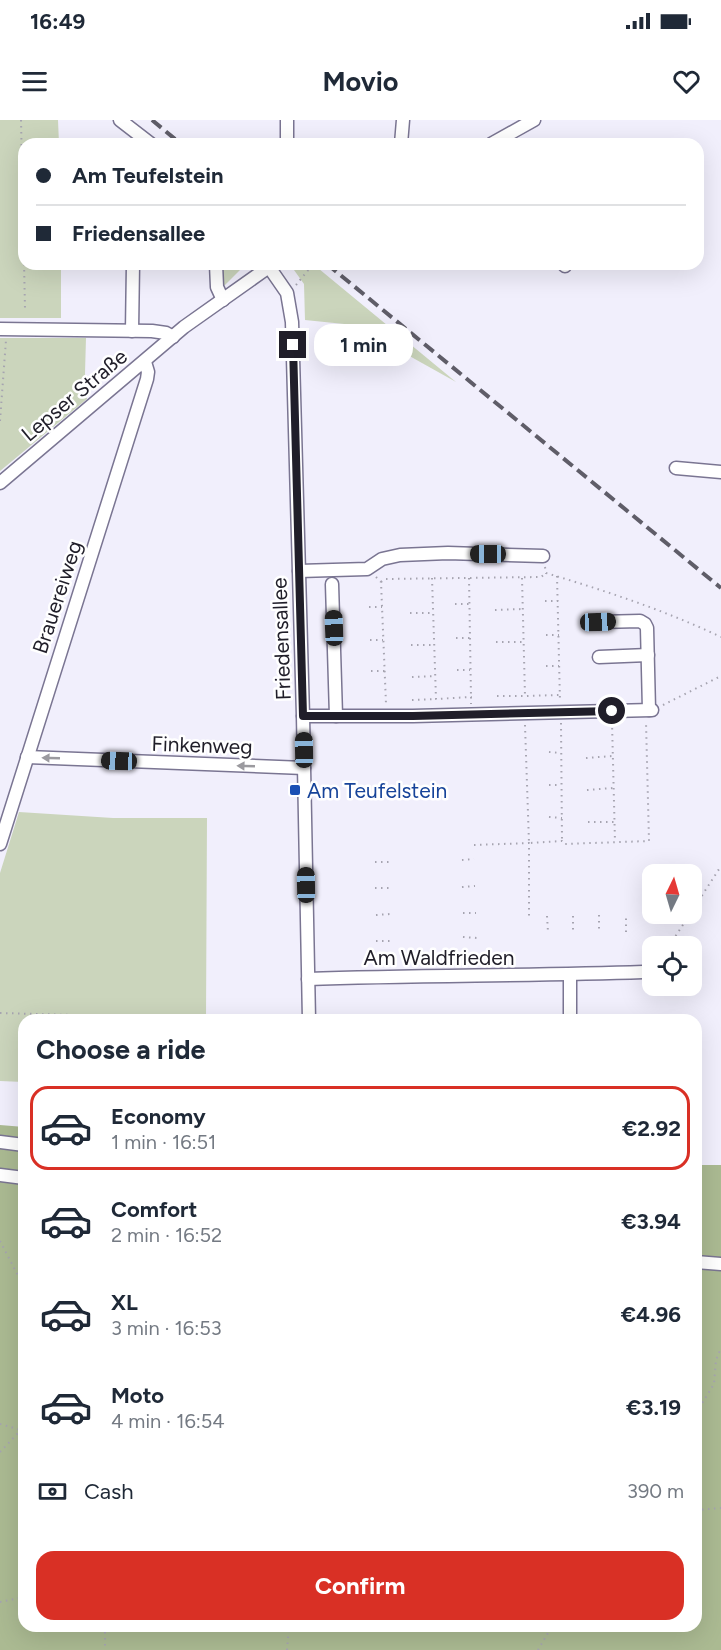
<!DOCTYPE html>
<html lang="en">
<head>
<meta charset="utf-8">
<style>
	body { margin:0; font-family:Figtree,sans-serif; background:#f6f6f7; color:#1f2937; height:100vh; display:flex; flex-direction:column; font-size:22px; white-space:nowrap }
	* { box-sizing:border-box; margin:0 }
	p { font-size:20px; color:#747a83 }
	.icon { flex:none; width:33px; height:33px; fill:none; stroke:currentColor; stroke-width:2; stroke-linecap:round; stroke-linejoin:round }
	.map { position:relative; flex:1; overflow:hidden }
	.details { position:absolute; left:18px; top:894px; width:684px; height:618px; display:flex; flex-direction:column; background:#fff; border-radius:18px; box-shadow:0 6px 24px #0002 }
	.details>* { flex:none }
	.hud { position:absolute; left:18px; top:18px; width:686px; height:132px; border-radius:18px; box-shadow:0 6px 24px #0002; display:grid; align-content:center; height:132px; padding:0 18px; background:#fff }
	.needle { width:39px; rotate:5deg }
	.controls { position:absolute; left:642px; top:744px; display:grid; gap:12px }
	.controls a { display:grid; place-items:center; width:60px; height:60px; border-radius:12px; background:#fff; box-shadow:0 6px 24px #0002; font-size:30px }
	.end { position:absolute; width:27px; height:27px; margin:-14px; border:8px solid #201e29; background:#fff; box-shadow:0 0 0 3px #fff }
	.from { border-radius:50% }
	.bubble { position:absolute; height:42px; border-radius:18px; background:#fff; box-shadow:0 6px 24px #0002; font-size:20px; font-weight:700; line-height:42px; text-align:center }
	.car { position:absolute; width:18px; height:36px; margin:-18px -9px; border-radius:8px; box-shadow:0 0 4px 2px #0007; background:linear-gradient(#222 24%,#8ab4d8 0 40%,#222 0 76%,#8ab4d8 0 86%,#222 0) }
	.hud b { display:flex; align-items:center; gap:21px; height:57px; font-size:22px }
	.hud b+b { border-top:2px solid #e0e1e3 }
	.hud i { width:15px; height:15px; background:#1f2937 }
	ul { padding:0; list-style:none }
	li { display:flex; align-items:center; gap:18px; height:84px; margin:0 12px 9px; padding:0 6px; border:3px solid transparent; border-radius:18px }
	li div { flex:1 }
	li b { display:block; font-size:22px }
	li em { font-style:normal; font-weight:700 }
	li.on { border-color:#d93025 }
	li>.icon { width:54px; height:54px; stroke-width:1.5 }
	h2 { padding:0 18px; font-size:27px; line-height:72px }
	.pay { display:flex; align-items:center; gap:15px; height:66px; padding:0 18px; font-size:22px }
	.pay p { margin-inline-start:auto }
	.button { display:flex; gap:12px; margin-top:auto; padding:12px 18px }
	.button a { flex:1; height:69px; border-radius:18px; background:#d93025; color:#fff; font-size:24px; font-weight:700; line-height:69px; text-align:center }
	.status { display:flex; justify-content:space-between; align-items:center; height:42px; padding:0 30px; background:#fff; direction:ltr }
	.status svg { height:16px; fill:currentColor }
	header { display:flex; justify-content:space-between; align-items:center; height:78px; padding:0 18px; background:#fff; font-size:27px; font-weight:700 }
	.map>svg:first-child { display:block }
</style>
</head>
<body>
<div class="status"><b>16:49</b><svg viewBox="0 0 49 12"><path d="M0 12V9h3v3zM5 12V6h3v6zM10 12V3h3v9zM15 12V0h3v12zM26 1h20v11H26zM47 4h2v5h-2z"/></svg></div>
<header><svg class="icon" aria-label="menu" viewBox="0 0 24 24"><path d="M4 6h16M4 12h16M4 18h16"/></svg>Movio<svg class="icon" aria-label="heart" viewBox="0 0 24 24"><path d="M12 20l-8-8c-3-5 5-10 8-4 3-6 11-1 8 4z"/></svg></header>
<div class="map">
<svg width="721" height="1530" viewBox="0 0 721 1530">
	<rect width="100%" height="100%" fill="#f1effc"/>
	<!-- green -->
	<g fill="#cbd5bc">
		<path d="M0,0H58L59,24H24V144H61V198H0Z"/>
		<path d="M214,144H246L216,174Z"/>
		<path d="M297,144H313L456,262L354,205L305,200L304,164L294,150Z"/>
		<path d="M0,218H86L85,253L87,279L0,351Z"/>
		<path d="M19,692L113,698H207L206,900H24V962L0,961V753Z"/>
	</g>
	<!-- forest -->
	<path fill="#abba92" d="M0,1005L24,1007V1506H696V1045H721V1530H0Z"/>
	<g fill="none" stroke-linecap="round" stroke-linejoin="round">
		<defs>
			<g id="minor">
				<path d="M120,0L151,24"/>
				<path d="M287,0V24"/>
				<path d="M401,24L403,0"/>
				<path d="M491,24L534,0"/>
				<path d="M216,144L217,167L223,180"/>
				<path d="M563,144L565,146"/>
				<path d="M269,147L287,173L292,202L303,596L309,900"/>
				<path d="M0,209L152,211L166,213L173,217"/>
				<path d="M132,211L133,144"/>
				<path d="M676,348L721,352"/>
				<path d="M0,363L184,207L273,144"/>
				<path d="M299,451L367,449L382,439L400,435L448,433L543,436"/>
				<path d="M332,464L336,596"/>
				<path d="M598,502L640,501L645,504L647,508L649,590"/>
				<path d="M599,537L648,535"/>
				<path d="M303,596H413L652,590"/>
				<path d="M27,637L304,648"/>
				<path d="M0,724L147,259L148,252L145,242"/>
				<path d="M570,855V900"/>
				<path d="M308,859C420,855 531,856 643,852"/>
				<path d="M0,1022L24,1025"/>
				<path d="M0,1055L24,1058"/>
				<path d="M696,1142L721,1144"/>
			</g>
		</defs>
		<!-- minor casing -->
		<use href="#minor" stroke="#7a7592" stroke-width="15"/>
		<!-- path -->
		<g stroke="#a6a4b0" stroke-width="2" stroke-dasharray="1.5 4.5" stroke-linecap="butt">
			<path d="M21,0L25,189"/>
			<path d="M296,165L313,144"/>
			<path d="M0,301L6,220"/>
			<path d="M545,447L546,453C606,471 664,490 721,517"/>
			<path d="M557,456L560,582"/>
			<path d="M376,457L381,462L386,584"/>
			<path d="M432,458L436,579L471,577V584"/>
			<path d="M469,458L471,577"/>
			<path d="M522,458L525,576L559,575"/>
			<path d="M381,462L385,459L541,457L546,453"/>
			<path d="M545,481H558"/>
			<path d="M455,484H470"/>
			<path d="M369,487H382"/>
			<path d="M495,490L523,489"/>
			<path d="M410,493H433"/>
			<path d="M546,515H559"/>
			<path d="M456,518H470"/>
			<path d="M370,520H383"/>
			<path d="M496,522H524"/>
			<path d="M411,525H434"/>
			<path d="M546,546H559"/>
			<path d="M457,550H470"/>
			<path d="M371,551H385"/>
			<path d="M412,557L435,556"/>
			<path d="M497,576H525"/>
			<path d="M412,580L436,579"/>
			<path d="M663,585L721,556"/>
			<path d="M612,602L615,722"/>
			<path d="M561,603L562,720"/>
			<path d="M525,605L529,723L562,721L564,724L649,721L646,602"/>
			<path d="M549,632L561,633"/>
			<path d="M586,638L613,636"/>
			<path d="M549,665H561"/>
			<path d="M587,670L613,668"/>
			<path d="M549,697L562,698"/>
			<path d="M588,702H614"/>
			<path d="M474,725L529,723V797"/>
			<path d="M462,740L474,739"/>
			<path d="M375,742H389"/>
			<path d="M462,767L475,766"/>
			<path d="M375,768H389"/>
			<path d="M692,791L721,746"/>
			<path d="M463,793H476"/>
			<path d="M376,795L390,794"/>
			<path d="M599,795V812"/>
			<path d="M547,796L548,812"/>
			<path d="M573,796V812"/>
			<path d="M626,812V795"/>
			<path d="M463,817L477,818"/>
			<path d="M376,821H390"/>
			<path d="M669,826L690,794"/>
			<path d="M0,893L181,898"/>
			<path d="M0,1121L24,1167"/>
			<path d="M696,1293L714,1264L716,1240L721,1228"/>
			<path d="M0,1304L21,1310L24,1307"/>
			<path d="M0,1332L21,1310"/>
			<path d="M696,1390L721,1388"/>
			<path d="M0,1482L24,1477"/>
			<path d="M105,1506V1530"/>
			<path d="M287,1530L289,1506"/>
			<path d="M538,1530L552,1506"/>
		</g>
		<!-- minor -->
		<use href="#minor" stroke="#fff" stroke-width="12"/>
		<!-- rail -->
		<g stroke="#5f5d68" stroke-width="4" stroke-dasharray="12 6" stroke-linecap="butt">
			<path d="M152,0L181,24"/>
			<path d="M327,144L721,468"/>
		</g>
	</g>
	<!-- one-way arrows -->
	<defs><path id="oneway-solid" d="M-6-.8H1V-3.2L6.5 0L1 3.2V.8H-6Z" transform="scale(1.5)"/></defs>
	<g fill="#9b9a9f">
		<use href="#oneway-solid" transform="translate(51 638) rotate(-178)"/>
		<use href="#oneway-solid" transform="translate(246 646) rotate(-178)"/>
	</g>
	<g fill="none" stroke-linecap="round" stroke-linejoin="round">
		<!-- route -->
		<path stroke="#201e29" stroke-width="8" d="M293,225L303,596H413L612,591"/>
	</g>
	<!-- markers -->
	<rect fill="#1a4fb4" stroke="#fff" stroke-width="2" x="289" y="664" width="12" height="12" rx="3"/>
	<g text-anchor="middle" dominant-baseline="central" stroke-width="5" stroke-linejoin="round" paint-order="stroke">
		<!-- street labels -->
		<g font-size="21" fill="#201e29" stroke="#fff">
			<text transform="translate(74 275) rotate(-40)">Lepser Straße</text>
			<text transform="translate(57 477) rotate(-72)">Brauereiweg</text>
			<text transform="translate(281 519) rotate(-92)">Friedensallee</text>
			<text transform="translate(202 625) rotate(2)">Finkenweg</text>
			<text x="439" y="837">Am Waldfrieden</text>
		</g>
		<!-- transit labels -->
		<g font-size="21" fill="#164399" stroke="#fff" text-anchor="start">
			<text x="307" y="670">Am Teufelstein</text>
		</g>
	</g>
</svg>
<div class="controls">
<a><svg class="needle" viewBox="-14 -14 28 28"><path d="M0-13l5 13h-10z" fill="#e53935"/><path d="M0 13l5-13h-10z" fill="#747a83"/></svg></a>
<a><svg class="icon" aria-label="locate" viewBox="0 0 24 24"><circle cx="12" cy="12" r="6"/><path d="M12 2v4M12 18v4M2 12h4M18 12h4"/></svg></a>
</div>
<i class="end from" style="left:612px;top:591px"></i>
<i class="end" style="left:293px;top:225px"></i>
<div class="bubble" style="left:314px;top:204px;width:99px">1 min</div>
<i class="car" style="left:488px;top:434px;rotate:270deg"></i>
<i class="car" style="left:598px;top:502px;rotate:88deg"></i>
<i class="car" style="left:334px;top:508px;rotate:358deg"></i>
<i class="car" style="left:304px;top:630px;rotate:359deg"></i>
<i class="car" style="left:119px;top:641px;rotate:272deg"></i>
<i class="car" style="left:306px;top:765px;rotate:359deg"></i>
<div class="hud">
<b><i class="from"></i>Am Teufelstein</b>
<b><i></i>Friedensallee</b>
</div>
<section class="details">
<h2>Choose a ride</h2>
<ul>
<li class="on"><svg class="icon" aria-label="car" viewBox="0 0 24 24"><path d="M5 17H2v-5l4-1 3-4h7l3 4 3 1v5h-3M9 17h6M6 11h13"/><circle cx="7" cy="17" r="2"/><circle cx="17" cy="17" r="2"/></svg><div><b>Economy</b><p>1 min · 16:51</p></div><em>€2.92</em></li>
<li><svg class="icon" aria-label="car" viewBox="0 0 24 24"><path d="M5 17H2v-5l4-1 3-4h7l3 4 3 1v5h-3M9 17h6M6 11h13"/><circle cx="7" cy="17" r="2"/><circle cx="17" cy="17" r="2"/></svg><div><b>Comfort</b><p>2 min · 16:52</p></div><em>€3.94</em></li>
<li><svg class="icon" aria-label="car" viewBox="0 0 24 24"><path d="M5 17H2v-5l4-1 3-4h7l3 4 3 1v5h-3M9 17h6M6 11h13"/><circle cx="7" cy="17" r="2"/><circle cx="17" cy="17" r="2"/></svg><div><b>XL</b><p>3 min · 16:53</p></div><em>€4.96</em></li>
<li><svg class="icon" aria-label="car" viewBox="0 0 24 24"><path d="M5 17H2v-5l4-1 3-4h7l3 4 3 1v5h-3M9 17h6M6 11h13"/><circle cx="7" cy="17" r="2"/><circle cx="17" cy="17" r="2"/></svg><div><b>Moto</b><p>4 min · 16:54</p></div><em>€3.19</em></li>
</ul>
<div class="pay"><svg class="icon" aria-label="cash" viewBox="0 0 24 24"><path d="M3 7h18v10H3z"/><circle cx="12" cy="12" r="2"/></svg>Cash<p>390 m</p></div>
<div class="button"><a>Confirm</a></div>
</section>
</div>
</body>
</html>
